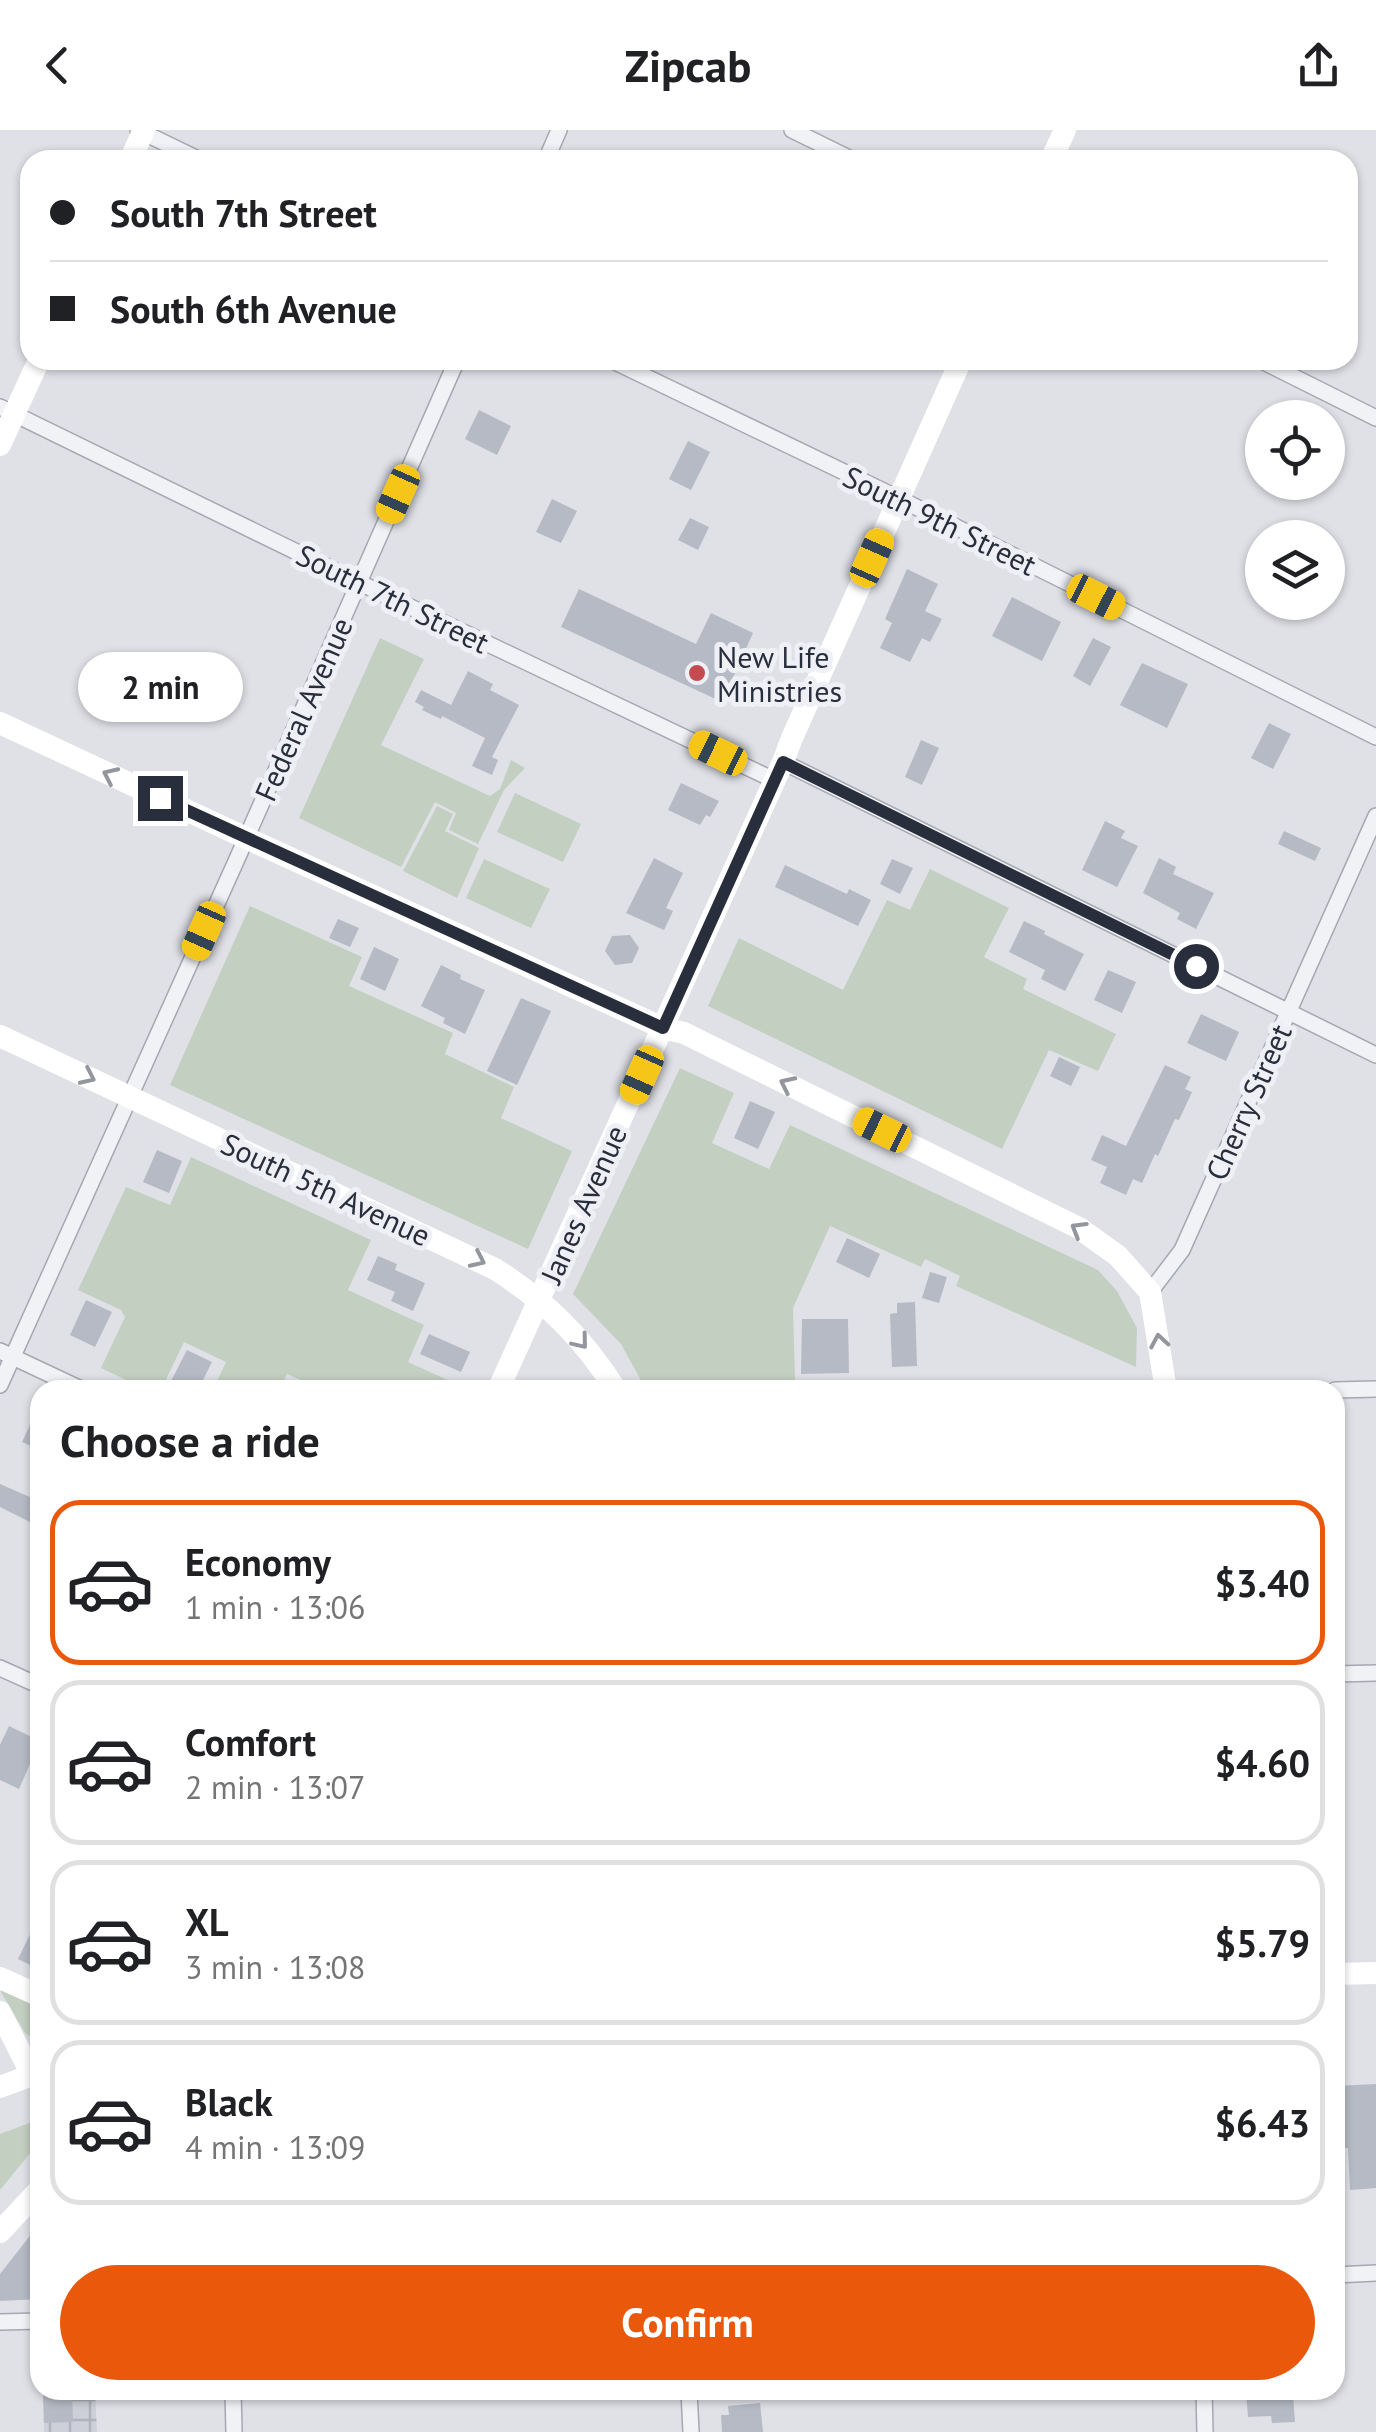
<!DOCTYPE html>
<html lang="en">
<head>
<meta charset="utf-8">
<style>
	body { margin:0; font-family:"PT Sans",sans-serif; background:#f6f6f6; color:#202124; height:100vh; display:flex; flex-direction:column; font-size:38px; white-space:nowrap }
	* { box-sizing:border-box; margin:0 }
	p { font-size:32px; color:#757577 }
	.icon { flex:none; width:55px; height:55px; fill:none; stroke:currentColor; stroke-width:2; stroke-linecap:round; stroke-linejoin:round }
	.map { position:relative; flex:1; overflow:hidden }
	.details { position:absolute; left:30px; top:1250px; width:1315px; height:1020px; display:flex; flex-direction:column; background:#fff; border-radius:30px; box-shadow:0 2px 8px #0004 }
	.details>* { flex:none }
	.top-card { position:absolute; left:20px; top:20px; width:1338px; height:220px; border-radius:30px; box-shadow:0 2px 8px #0004; display:grid; align-content:center; height:220px; padding:0 30px; background:#fff }
	.fabs { position:absolute; left:1245px; top:270px; display:grid; gap:20px }
	.fabs a { display:grid; place-items:center; width:100px; height:100px; border-radius:50%; background:#fff; box-shadow:0 2px 8px #0004; font-size:50px }
	.end { position:absolute; width:45px; height:45px; margin:-22px; border:12px solid #292e3d; background:#fff; box-shadow:0 0 0 5px #fff }
	.from { border-radius:50% }
	.bubble { position:absolute; height:70px; border-radius:35px; background:#fff; box-shadow:0 2px 8px #0004; font-size:32px; font-weight:700; line-height:70px; text-align:center }
	.car { position:absolute; width:30px; height:60px; margin:-30px -15px; border-radius:12px; box-shadow:0 0 8px 2px #0007; background:linear-gradient(#f5c518 24%,#345 0 40%,#f5c518 0 76%,#345 0 86%,#f5c518 0) }
	.top-card b { display:flex; align-items:center; gap:35px; height:95px; font-size:38px }
	.top-card b+b { border-top:2px solid #e0e0e0 }
	.top-card i { width:25px; height:25px; background:#202124 }
	ul { padding:0; list-style:none }
	li { display:flex; align-items:center; gap:30px; height:165px; margin:0 20px 15px; padding:0 10px; border:5px solid #e0e0e0; border-radius:30px }
	li div { flex:1 }
	li b { display:block; font-size:38px }
	li em { font-style:normal; font-weight:700 }
	li.selected { border-color:#ea580c }
	li>.icon { width:90px; height:90px; stroke-width:1.5 }
	h2 { padding:0 30px; font-size:45px; line-height:120px }
	.cta { display:flex; gap:20px; margin-top:auto; padding:20px 30px }
	.cta a { flex:1; height:115px; border-radius:60px; background:#ea580c; color:#fff; font-size:40px; font-weight:700; line-height:115px; text-align:center }
	header { display:flex; justify-content:space-between; align-items:center; height:130px; padding:0 30px; background:#fff; font-size:45px; font-weight:700 }
	.map>svg:first-child { display:block }
</style>
</head>
<body>
<header><svg class="icon" aria-label="back" viewBox="0 0 24 24"><path d="M15 5l-7 7 7 7"/></svg>Zipcab<svg class="icon" aria-label="share" viewBox="0 0 24 24"><path d="M12 15V3M7 8l5-5 5 5M5 13v7h14v-7"/></svg></header>
<div class="map">
<svg width="1376" height="2302" viewBox="0 0 1376 2302">
	<defs>
		<pattern id="industrial-grid" width="8" height="8" patternUnits="userSpaceOnUse" patternTransform="scale(2.5)"><rect width="8" height="8" fill="#cdd0d9"/><path d="M0 4h8M4 0v8" fill="none" stroke="#b0b3bb"/></pattern>
	</defs>
	<rect width="100%" height="100%" fill="#dfe1e7"/>
	<!-- industrial -->
	<path fill="url(#industrial-grid)" d="M43,2260H95L97,2302H44Z"/>
	<!-- green -->
	<g fill="#c3d0c1">
		<path d="M380,508L424,529L381,615L490,666L500,659L511,630L525,638L504,660L478,714L449,700L456,683L435,672L401,737L299,688Z"/>
		<path d="M515,663L581,694L563,732L497,702Z"/>
		<path d="M437,676L453,684L445,701L479,718L457,768L403,741Z"/>
		<path d="M484,729L550,759L531,798L466,768Z"/>
		<path d="M930,739L1009,778L984,827L1027,849L1023,859L1116,904L1098,941L1049,920L1002,1019L708,876L739,808L843,860L887,770L910,780Z"/>
		<path d="M250,776L362,827L349,856L453,903L445,924L514,957L501,988L572,1021L528,1119L170,955Z"/>
		<path d="M680,938L734,963L712,1013L769,1039L790,995L1098,1140L1117,1161L1137,1198L1136,1237L956,1156L960,1146L925,1129L921,1137L830,1096L793,1178L795,1250L644,1256L621,1214L573,1164Z"/>
		<path d="M191,1027L371,1110L348,1160L424,1195L408,1232L465,1258L464,1260H323L287,1244L279,1260H213L226,1232L184,1212L161,1260H147L101,1238L125,1187L121,1180L78,1160L126,1057L170,1075Z"/>
		<path d="M1,1859L40,1874V1913L25,1903L1,1862Z"/>
		<path d="M40,1989V2011L0,2060V2004Z"/>
	</g>
	<!-- building -->
	<g fill="#b6bac4">
		<path d="M479,280L511,296L497,325L465,309Z"/>
		<path d="M688,311L710,322L691,360L669,349Z"/>
		<path d="M552,369L577,381L561,413L536,402Z"/>
		<path d="M690,388L709,397L698,420L678,410Z"/>
		<path d="M907,439L938,454L925,481L942,489L930,512L922,508L910,532L880,518L892,493L885,489Z"/>
		<path d="M579,459L696,514L711,483L753,503L722,572L561,497Z"/>
		<path d="M1012,467L1061,492L1042,531L992,506Z"/>
		<path d="M1093,508L1111,517L1090,556L1073,546Z"/>
		<path d="M1142,533L1188,554L1167,598L1120,575Z"/>
		<path d="M468,541L493,554L490,560L519,575L492,627L498,630L492,645L472,636L485,608L442,586L441,589L422,580L424,577L415,572L421,560L451,575Z"/>
		<path d="M1269,593L1291,604L1273,639L1251,628Z"/>
		<path d="M921,610L939,618L922,655L905,647Z"/>
		<path d="M681,653L719,671L710,687L706,685L700,695L668,680Z"/>
		<path d="M1105,691L1125,701L1121,708L1138,716L1117,757L1082,740Z"/>
		<path d="M1284,701L1321,718L1315,731L1278,714Z"/>
		<path d="M654,728L683,743L666,778L673,781L664,800L626,783Z"/>
		<path d="M1159,728L1176,737L1173,744L1214,763L1196,799L1177,789L1180,783L1143,763Z"/>
		<path d="M892,729L913,738L900,764L880,754Z"/>
		<path d="M785,735L847,764L849,759L871,770L858,796L775,757Z"/>
		<path d="M338,789L359,798L350,817L329,808Z"/>
		<path d="M1024,791L1045,801L1044,804L1084,824L1065,861L1041,849L1045,840L1009,822Z"/>
		<path d="M630,805L639,818L632,833L615,835L605,821L612,806Z"/>
		<path d="M374,817L399,829L385,861L360,849Z"/>
		<path d="M441,835L461,845L460,849L485,860L465,904L443,893L445,888L421,876Z"/>
		<path d="M1108,840L1136,852L1122,883L1094,870Z"/>
		<path d="M521,868L551,881L517,955L487,941Z"/>
		<path d="M1201,884L1239,902L1226,931L1187,913Z"/>
		<path d="M1059,927L1080,937L1071,956L1050,946Z"/>
		<path d="M1165,935L1191,947L1185,959L1192,962L1179,990L1175,989L1158,1026L1155,1024L1142,1053L1133,1049L1126,1065L1100,1053L1107,1037L1091,1030L1102,1005L1126,1016Z"/>
		<path d="M750,971L775,982L758,1019L734,1008Z"/>
		<path d="M157,1020L182,1031L169,1063L143,1052Z"/>
		<path d="M847,1108L880,1124L869,1148L836,1132Z"/>
		<path d="M378,1126L397,1134L395,1140L425,1153L413,1181L391,1171L395,1162L367,1150Z"/>
		<path d="M930,1142L947,1147L939,1173L922,1168Z"/>
		<path d="M86,1170L112,1182L95,1217L70,1205Z"/>
		<path d="M915,1172L917,1236L892,1237L890,1184L897,1183V1173Z"/>
		<path d="M802,1189H848L849,1243L801,1244Z"/>
		<path d="M429,1204L470,1222L461,1242L420,1224Z"/>
		<path d="M187,1220L212,1232L198,1260H184L170,1253Z"/>
		<path d="M40,1273V1320L22,1312Z"/>
		<path d="M0,1354L39,1371L30,1392L0,1377Z"/>
		<path d="M9,1596L40,1611L19,1659L0,1650V1615Z"/>
		<path d="M40,1784V1840L18,1829Z"/>
		<path d="M1376,1954V2058L1350,2060L1348,2018L1335,2019V1956Z"/>
		<path d="M40,2093V2169L0,2171V2144Z"/>
		<path d="M43,2260H72L73,2292L44,2293Z"/>
		<path d="M1289,2260V2265H1293L1295,2292L1272,2293L1271,2286L1248,2287L1246,2261Z"/>
		<path d="M760,2273L763,2302H722L721,2285H729L728,2276Z"/>
	</g>
	<g fill="none" stroke-linecap="round" stroke-linejoin="round">
		<defs>
			<g id="street">
				<path d="M138,0L200,30"/>
				<path d="M792,0L853,30"/>
				<path d="M546,30L559,0"/>
				<path d="M611,230L898,368L1376,607"/>
				<path d="M1260,230L1376,288"/>
				<path d="M0,277L358,452L774,650"/>
				<path d="M783,632L1376,925"/>
				<path d="M1150,1162L1182,1120L1376,686"/>
				<path d="M0,1221L83,1260"/>
				<path d="M0,1255L237,729L457,230"/>
				<path d="M1335,1260L1376,1259"/>
				<path d="M0,1538L40,1556"/>
				<path d="M1335,1544L1376,1543"/>
				<path d="M1335,2145L1376,2143"/>
				<path d="M0,2192L40,2191"/>
				<path d="M233,2260L234,2302"/>
				<path d="M689,2260L691,2302"/>
				<path d="M1204,2260L1205,2302"/>
			</g>
		</defs>
		<!-- street casing -->
		<use href="#street" stroke="#a5a8b1" stroke-width="18"/>
		<!-- street -->
		<use href="#street" stroke="#f1f2f6" stroke-width="15"/>
		<!-- secondary -->
		<g stroke="#fff" stroke-width="22">
			<path d="M130,30L144,0"/>
			<path d="M1051,30L1065,0"/>
			<path d="M0,315L39,230"/>
			<path d="M0,593L246,708L663,898L684,903L1079,1098L1118,1126L1150,1162L1166,1260"/>
			<path d="M0,906L495,1139C547,1172 583,1208 616,1260"/>
			<path d="M498,1260L783,632L792,608L961,230"/>
			<path d="M1335,1844L1376,1843"/>
			<path d="M0,1848L40,1866"/>
			<path d="M0,1882L32,1945"/>
			<path d="M0,1957L40,1942"/>
			<path d="M0,2102L40,2059"/>
		</g>
	</g>
	<!-- one-way arrows -->
	<defs><path id="oneway-chevron" d="M-2-3.5L2.5 0L-2 3.5" fill="none" stroke-width="1.6" stroke-linecap="round" stroke-linejoin="round" transform="scale(2.5)"/></defs>
	<g stroke="#94969e">
		<use href="#oneway-chevron" transform="translate(110 645) rotate(-155)"/>
		<use href="#oneway-chevron" transform="translate(88 947) rotate(25)"/>
		<use href="#oneway-chevron" transform="translate(787 954) rotate(-154)"/>
		<use href="#oneway-chevron" transform="translate(1078 1099) rotate(-149)"/>
		<use href="#oneway-chevron" transform="translate(478 1130) rotate(25)"/>
		<use href="#oneway-chevron" transform="translate(1159 1211) rotate(-100)"/>
		<use href="#oneway-chevron" transform="translate(581 1212) rotate(51)"/>
	</g>
	<g fill="none" stroke-linecap="round" stroke-linejoin="round">
		<!-- route -->
		<path stroke="#292e3d" stroke-width="12" d="M160,668L663,898L783,632L1196,836"/>
	</g>
	<!-- markers -->
	<circle fill="#c44c51" stroke="#eef0f5" stroke-width="4" cx="697" cy="543" r="10"/>
	<g text-anchor="middle" dominant-baseline="central" stroke-width="10" stroke-linejoin="round" paint-order="stroke">
		<!-- street labels -->
		<g font-size="30" fill="#292e3d" stroke="#eef0f5">
			<text transform="translate(940 390) rotate(26)">South 9th Street</text>
			<text transform="translate(393 468) rotate(26)">South 7th Street</text>
			<text transform="translate(303 579) rotate(-66)">Federal Avenue</text>
			<text transform="translate(1248 972) rotate(-66)">Cherry Street</text>
			<text transform="translate(326 1059) rotate(25)">South 5th Avenue</text>
			<text transform="translate(583 1074) rotate(-66)">Janes Avenue</text>
		</g>
		<!-- poi labels -->
		<g font-size="30" fill="#292e3d" stroke="#eef0f5" text-anchor="start">
			<text x="717" y="526">New Life<tspan x="717" dy="34">Ministries</tspan></text>
		</g>
	</g>
</svg>
<div class="fabs">
<a><svg class="icon" aria-label="locate" viewBox="0 0 24 24"><circle cx="12" cy="12" r="6"/><path d="M12 2v4M12 18v4M2 12h4M18 12h4"/></svg></a>
<a><svg class="icon" aria-label="layers" viewBox="0 0 24 24"><path d="M12 4l9 5-9 5-9-5zM3 14l9 5 9-5"/></svg></a>
</div>
<i class="end from" style="left:1196px;top:836px"></i>
<i class="end" style="left:160px;top:668px"></i>
<div class="bubble" style="left:78px;top:522px;width:165px">2 min</div>
<i class="car" style="left:398px;top:364px;rotate:204deg"></i>
<i class="car" style="left:872px;top:428px;rotate:24deg"></i>
<i class="car" style="left:1096px;top:467px;rotate:117deg"></i>
<i class="car" style="left:718px;top:623px;rotate:296deg"></i>
<i class="car" style="left:204px;top:801px;rotate:204deg"></i>
<i class="car" style="left:642px;top:945px;rotate:204deg"></i>
<i class="car" style="left:882px;top:1000px;rotate:296deg"></i>
<div class="top-card">
<b><i class="from"></i>South 7th Street</b>
<b><i></i>South 6th Avenue</b>
</div>
<section class="details">
<h2>Choose a ride</h2>
<ul>
<li class="selected"><svg class="icon" aria-label="car" viewBox="0 0 24 24"><path d="M5 17H2v-5l4-1 3-4h7l3 4 3 1v5h-3M9 17h6M6 11h13"/><circle cx="7" cy="17" r="2"/><circle cx="17" cy="17" r="2"/></svg><div><b>Economy</b><p>1 min · 13:06</p></div><em>$3.40</em></li>
<li><svg class="icon" aria-label="car" viewBox="0 0 24 24"><path d="M5 17H2v-5l4-1 3-4h7l3 4 3 1v5h-3M9 17h6M6 11h13"/><circle cx="7" cy="17" r="2"/><circle cx="17" cy="17" r="2"/></svg><div><b>Comfort</b><p>2 min · 13:07</p></div><em>$4.60</em></li>
<li><svg class="icon" aria-label="car" viewBox="0 0 24 24"><path d="M5 17H2v-5l4-1 3-4h7l3 4 3 1v5h-3M9 17h6M6 11h13"/><circle cx="7" cy="17" r="2"/><circle cx="17" cy="17" r="2"/></svg><div><b>XL</b><p>3 min · 13:08</p></div><em>$5.79</em></li>
<li><svg class="icon" aria-label="car" viewBox="0 0 24 24"><path d="M5 17H2v-5l4-1 3-4h7l3 4 3 1v5h-3M9 17h6M6 11h13"/><circle cx="7" cy="17" r="2"/><circle cx="17" cy="17" r="2"/></svg><div><b>Black</b><p>4 min · 13:09</p></div><em>$6.43</em></li>
</ul>
<div class="cta"><a>Confirm</a></div>
</section>
</div>
</body>
</html>
